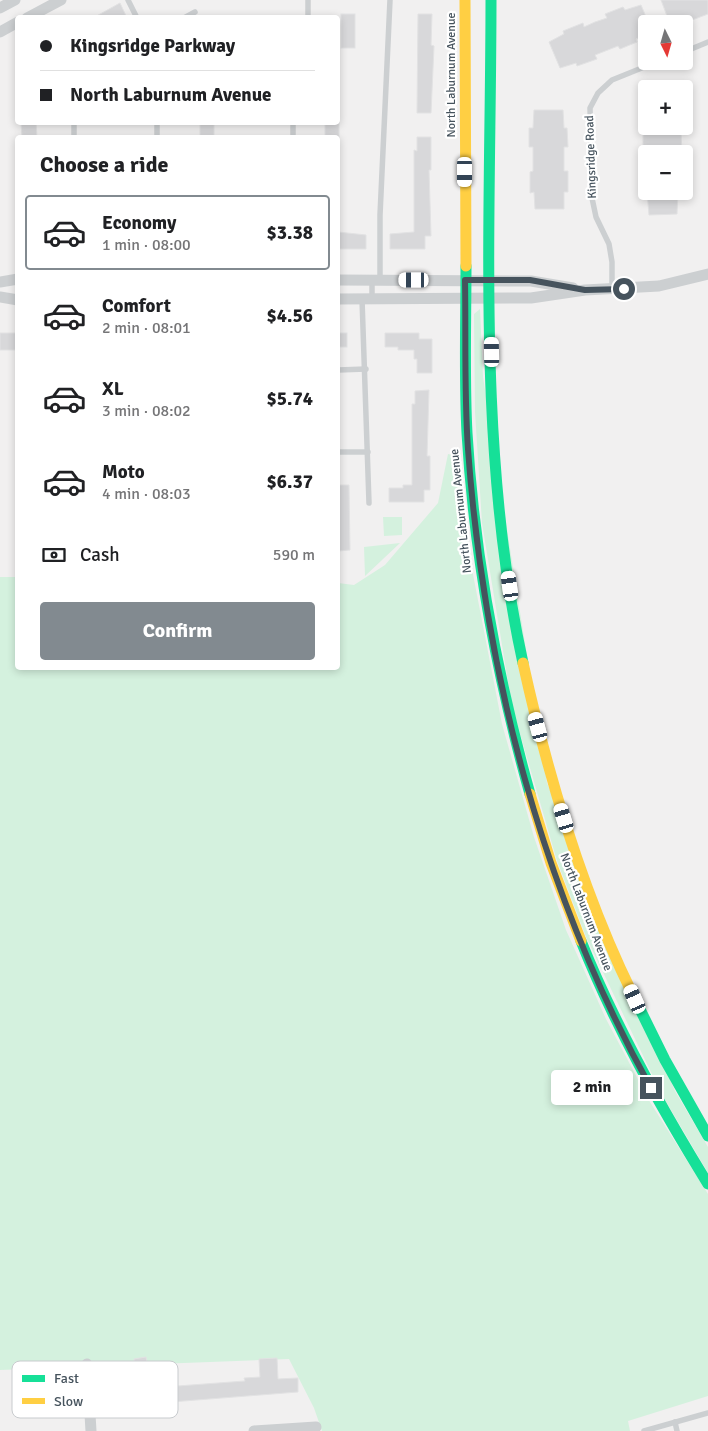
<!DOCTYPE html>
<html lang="en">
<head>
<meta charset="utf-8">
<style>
	body { margin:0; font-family:Signika,sans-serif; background:#f2f2f2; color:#202124; height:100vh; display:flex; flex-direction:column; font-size:19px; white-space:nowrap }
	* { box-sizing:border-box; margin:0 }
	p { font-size:16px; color:#757577 }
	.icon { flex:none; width:28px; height:28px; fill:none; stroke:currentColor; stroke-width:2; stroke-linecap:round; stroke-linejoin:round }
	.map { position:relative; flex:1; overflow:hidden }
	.drawer { position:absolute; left:15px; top:135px; width:325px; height:535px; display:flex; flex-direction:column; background:#fff; border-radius:5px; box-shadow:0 2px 8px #0003 }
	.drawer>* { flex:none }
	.top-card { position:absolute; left:15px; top:15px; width:325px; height:110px; border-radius:5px; box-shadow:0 2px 8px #0003; display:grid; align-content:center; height:110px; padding:0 25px; background:#fff }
	.needle { width:32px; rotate:175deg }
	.tools { position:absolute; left:638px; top:15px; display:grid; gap:10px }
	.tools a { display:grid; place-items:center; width:55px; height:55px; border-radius:5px; background:#fff; box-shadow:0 2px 8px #0003; font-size:25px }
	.end { position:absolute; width:22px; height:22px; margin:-11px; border:6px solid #46535d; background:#fff; box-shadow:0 0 0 2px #fff }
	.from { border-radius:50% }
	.bubble { position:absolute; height:35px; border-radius:5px; background:#fff; box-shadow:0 2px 8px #0003; font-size:16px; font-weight:800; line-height:35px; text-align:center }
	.car { position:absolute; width:15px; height:30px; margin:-15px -8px; border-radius:6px; box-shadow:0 0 4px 1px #0007; background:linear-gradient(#fff 24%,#345 0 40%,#fff 0 76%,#345 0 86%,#fff 0) }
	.top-card b { display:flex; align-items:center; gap:18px; height:48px; font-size:19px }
	.top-card b+b { border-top:1px solid #e0e0e0 }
	.top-card i { width:12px; height:12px; background:#202124 }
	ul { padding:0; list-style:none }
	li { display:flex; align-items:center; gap:15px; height:75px; margin:0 10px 8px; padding:0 15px; border:2px solid transparent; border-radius:5px }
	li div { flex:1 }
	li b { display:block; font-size:19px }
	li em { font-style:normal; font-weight:800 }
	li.active { border-color:#828a90 }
	li>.icon { width:45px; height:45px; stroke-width:1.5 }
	h2 { padding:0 25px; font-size:22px; line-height:60px }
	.pay { display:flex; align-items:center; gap:12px; height:55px; padding:0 25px; font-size:19px }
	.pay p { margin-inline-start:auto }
	.action { display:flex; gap:10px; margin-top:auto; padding:10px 25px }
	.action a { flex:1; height:58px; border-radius:5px; background:#828a90; color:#fff; font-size:20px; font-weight:800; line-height:58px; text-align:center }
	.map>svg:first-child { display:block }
</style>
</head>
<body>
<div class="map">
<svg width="708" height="1431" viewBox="0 0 708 1431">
	<rect width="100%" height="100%" fill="#f1f0f0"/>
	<!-- green -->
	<g fill="#d4f1de">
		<path d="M480,309L483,377L547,783L675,1091L708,1147V1173L661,1093L586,937L557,861L512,706L482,523L475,412L474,314Z"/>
		<path d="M448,454L456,456L471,564L502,724L534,837L566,930L606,1019L650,1102L708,1194V1396L628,1421L630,1431H322L314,1408L289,1359L0,1370V577H17L18,668H338V583L354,585L385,565L438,503Z"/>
		<path d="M383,517H402V535L384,536Z"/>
		<path d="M400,543L365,576L364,547Z"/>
	</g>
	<!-- building -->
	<g fill="#d8d8da" stroke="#e2e2e3">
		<path d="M661,0H708V14L687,22L686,19L670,24Z"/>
		<path d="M120,3L127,18H93Z"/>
		<path d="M641,5L649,24H646V34L636,39L637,42L620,49L618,46L595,55L597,59L577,66L576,63L560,68L549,42L564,34L563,31L583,23L584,27L595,22L607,18L605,14L623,7L625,10Z"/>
		<rect x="341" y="14" width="14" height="34"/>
		<path d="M418,14H432L431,45L434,46L431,113H417Z"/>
		<path d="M534,110H563L564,128H567L568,147H564V171H568V192H564V209H535L534,192L530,193V172L533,171V147H529V128H533Z"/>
		<path d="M21,122H36L37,138H22Z"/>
		<path d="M200,122L214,123V138H200Z"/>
		<rect x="325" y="122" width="14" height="16"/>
		<path d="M648,126H678V133H681L682,153H643V134H647Z"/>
		<path d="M417,137H431V170H429L431,236H425V249H390V234L414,232V150L417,151Z"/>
		<path d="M647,191H678L677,214L649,215Z"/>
		<path d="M338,232L366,235V249H338Z"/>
		<path d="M0,333H18L17,350H0Z"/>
		<rect x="338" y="333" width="9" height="14"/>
		<path d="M385,333H419V339H432V373H417V359H414V350H398V347H385Z"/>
		<path d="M429,390L427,456H430V490H424V502H389V488H403V485H412V404H415V391Z"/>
		<path d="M338,485H349L350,550L338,551Z"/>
		<path d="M146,1357L151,1388L245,1381L244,1378L260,1377L259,1359L277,1358L278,1379L298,1378V1392L146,1404L145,1389L136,1390L134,1359Z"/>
	</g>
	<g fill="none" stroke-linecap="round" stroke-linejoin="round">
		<!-- lane -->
		<g stroke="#cccfd1" stroke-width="5.5">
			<path d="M128,0L137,18"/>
			<path d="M308,0V18"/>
			<path d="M184,18L195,12"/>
			<path d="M684,52L708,42"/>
			<path d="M157,122V138"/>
			<path d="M74,138V122"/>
			<path d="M293,138V122"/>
			<path d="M372,280V299"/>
			<path d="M380,280V215L390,0"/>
			<path d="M612,289V262L609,244L596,217L592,198L590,108L598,93L612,80L659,61"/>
			<path d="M362,299L369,503"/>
			<path d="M338,370L366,369"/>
			<path d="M338,452H368"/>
			<path d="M675,1422L677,1431"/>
			<path d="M644,1431L708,1413"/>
		</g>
		<!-- street -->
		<g stroke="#cccfd1" stroke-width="11">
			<path d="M0,8L15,0"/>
			<path d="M27,18L61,0"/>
			<path d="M0,32L18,22"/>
			<path d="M338,280L531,281L573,288"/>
			<path d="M0,282L18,279"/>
			<path d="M0,297L18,300"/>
			<path d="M338,299L531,298L585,290L659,286L708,274"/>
			<path d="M87,1364L91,1431"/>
			<path d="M254,1431L316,1427"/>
		</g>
		<!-- fast -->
		<g stroke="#16e098" stroke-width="11">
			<path d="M491,0C491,216 476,451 523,663"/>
			<path d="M466,266C466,321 464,377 467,433C474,555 497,676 530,794"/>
			<path d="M581,941C615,1026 660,1106 708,1184"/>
			<path d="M632,993L665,1060L708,1136"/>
		</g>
		<!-- slow -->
		<g stroke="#ffcf43" stroke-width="11">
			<path d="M465,0L466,266"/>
			<path d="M523,663C548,776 581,889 632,993"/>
			<path d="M530,794L551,863L581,941"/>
		</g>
	</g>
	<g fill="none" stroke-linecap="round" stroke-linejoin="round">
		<!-- route -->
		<path stroke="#46535d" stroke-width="6" d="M624,289L585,290L530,280H465C466,336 464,393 468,449C484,671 542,892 651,1088"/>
	</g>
	<g text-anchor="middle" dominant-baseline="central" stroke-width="4.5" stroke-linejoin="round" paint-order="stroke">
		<!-- street labels -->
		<g font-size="12" fill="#46535d" stroke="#fff">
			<text transform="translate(451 75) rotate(-90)">North Laburnum Avenue</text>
			<text transform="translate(591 157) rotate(-92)">Kingsridge Road</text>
			<text transform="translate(461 511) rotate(-96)">North Laburnum Avenue</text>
			<text transform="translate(586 912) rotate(69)">North Laburnum Avenue</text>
		</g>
	</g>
	<!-- legend -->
	<rect x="12" y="1361" width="166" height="57" rx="8" fill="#fff" stroke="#c8cbce" stroke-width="1"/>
	<rect x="22" y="1375" width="23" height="7" fill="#16e098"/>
	<rect x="22" y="1398" width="23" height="6" fill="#ffcf43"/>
	<g font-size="14" fill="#46535d">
		<text x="54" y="1383">Fast</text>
		<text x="54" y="1406">Slow</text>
	</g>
</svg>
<div class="tools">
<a><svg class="needle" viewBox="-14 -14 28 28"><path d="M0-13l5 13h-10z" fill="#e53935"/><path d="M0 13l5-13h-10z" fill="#757577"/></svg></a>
<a>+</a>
<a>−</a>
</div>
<i class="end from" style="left:624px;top:289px"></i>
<i class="end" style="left:651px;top:1088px"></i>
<div class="bubble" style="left:551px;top:1070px;width:82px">2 min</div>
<i class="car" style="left:465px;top:172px;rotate:180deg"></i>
<i class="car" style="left:414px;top:280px;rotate:270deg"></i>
<i class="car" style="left:492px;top:352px;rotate:359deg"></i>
<i class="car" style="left:510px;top:586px;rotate:352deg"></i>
<i class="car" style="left:538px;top:727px;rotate:345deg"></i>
<i class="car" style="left:564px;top:818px;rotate:343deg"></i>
<i class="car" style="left:635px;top:999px;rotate:336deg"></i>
<div class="top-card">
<b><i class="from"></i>Kingsridge Parkway</b>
<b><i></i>North Laburnum Avenue</b>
</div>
<section class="drawer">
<h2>Choose a ride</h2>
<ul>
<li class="active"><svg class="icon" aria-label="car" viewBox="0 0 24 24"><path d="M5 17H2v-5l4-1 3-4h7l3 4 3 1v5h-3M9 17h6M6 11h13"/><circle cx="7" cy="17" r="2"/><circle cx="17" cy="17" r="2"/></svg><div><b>Economy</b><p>1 min · 08:00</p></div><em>$3.38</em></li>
<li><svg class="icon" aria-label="car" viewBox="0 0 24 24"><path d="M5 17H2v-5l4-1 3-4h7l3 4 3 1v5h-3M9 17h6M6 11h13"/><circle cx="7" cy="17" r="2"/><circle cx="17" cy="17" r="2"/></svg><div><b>Comfort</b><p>2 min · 08:01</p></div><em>$4.56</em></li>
<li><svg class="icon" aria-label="car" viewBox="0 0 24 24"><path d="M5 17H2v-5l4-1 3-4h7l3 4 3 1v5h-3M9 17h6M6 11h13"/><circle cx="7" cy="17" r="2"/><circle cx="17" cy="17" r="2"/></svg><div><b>XL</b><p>3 min · 08:02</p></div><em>$5.74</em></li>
<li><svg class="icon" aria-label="car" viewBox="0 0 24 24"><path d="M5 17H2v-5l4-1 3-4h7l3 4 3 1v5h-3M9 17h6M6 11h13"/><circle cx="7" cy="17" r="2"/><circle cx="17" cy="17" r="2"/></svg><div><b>Moto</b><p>4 min · 08:03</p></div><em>$6.37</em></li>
</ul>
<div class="pay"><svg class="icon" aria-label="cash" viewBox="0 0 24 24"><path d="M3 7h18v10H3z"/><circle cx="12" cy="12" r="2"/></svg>Cash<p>590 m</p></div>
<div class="action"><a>Confirm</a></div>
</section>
</div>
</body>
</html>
